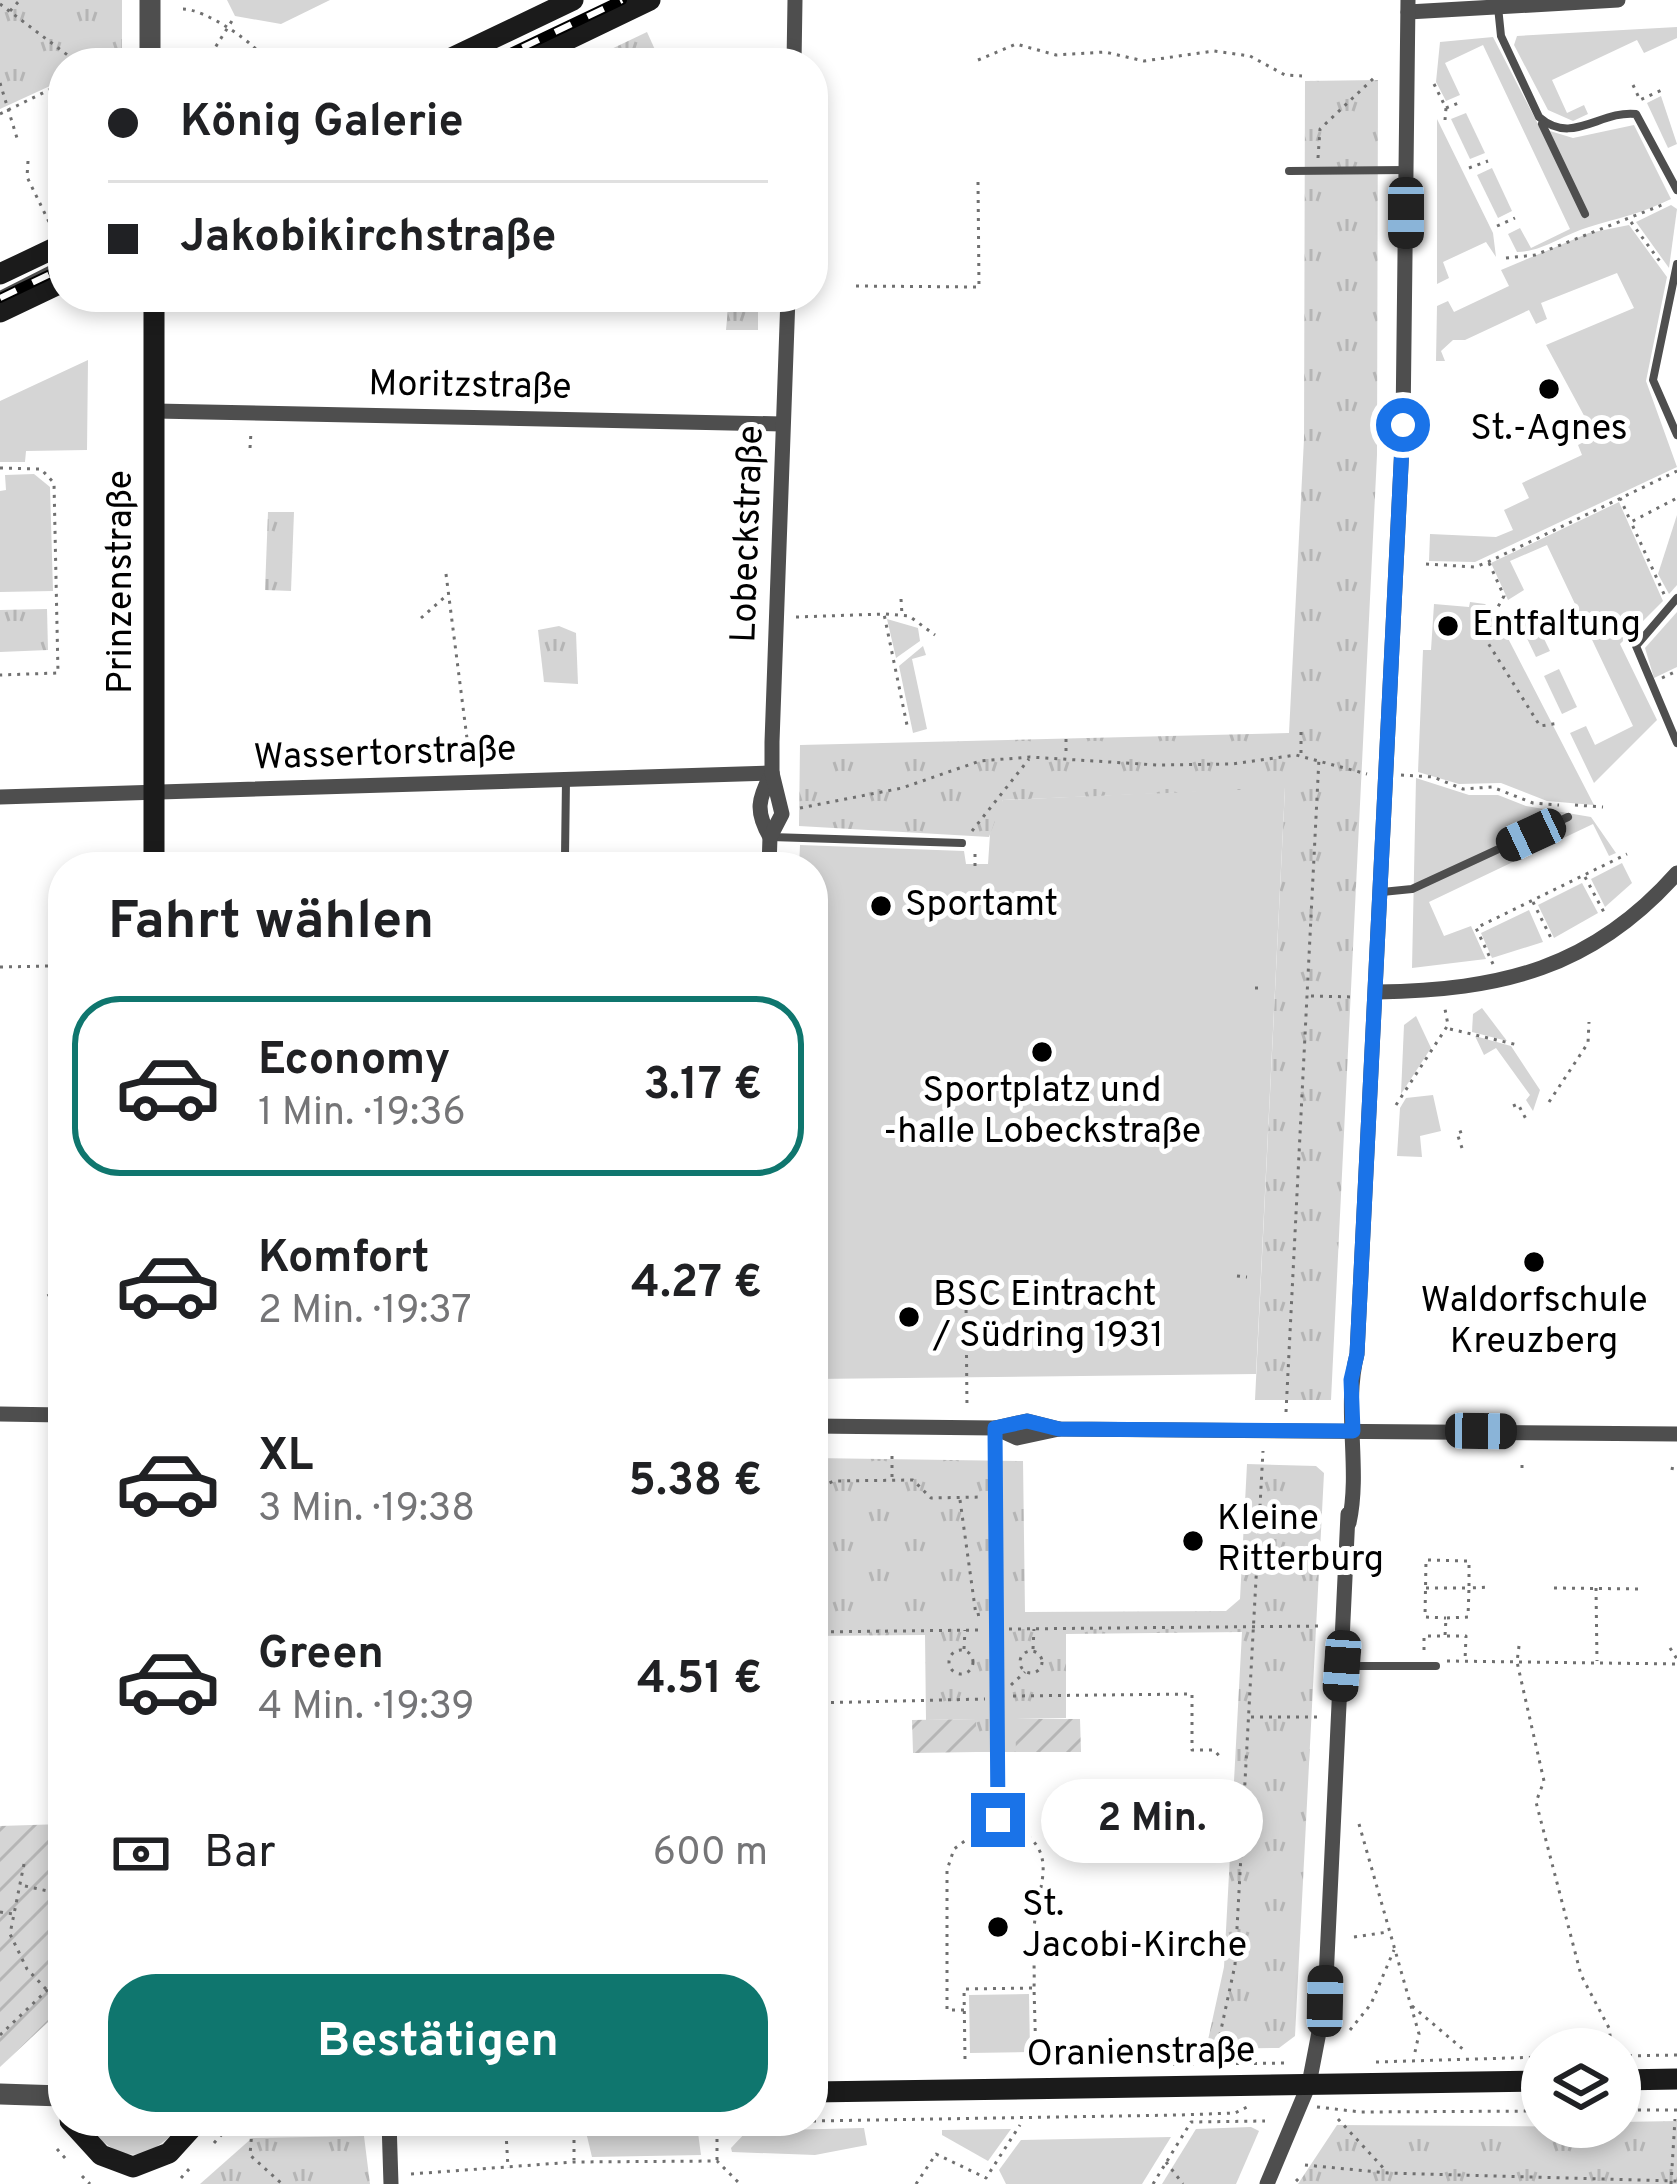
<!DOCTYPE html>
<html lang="de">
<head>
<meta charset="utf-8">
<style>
	body { margin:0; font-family:Overpass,sans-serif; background:#f6f6f6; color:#202124; height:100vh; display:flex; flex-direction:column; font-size:45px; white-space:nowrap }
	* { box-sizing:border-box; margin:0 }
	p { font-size:39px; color:#757577 }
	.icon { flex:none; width:66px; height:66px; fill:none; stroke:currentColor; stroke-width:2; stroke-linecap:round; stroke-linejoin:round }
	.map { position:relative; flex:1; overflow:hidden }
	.details { position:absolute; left:48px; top:852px; width:780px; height:1284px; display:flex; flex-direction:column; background:#fff; border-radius:48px; box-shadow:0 6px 18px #0003 }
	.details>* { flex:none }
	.guide { position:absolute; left:48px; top:48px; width:780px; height:264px; border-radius:48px; box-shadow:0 6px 18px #0003; display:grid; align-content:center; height:264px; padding:0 60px; background:#fff }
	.fabs { position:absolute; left:1521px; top:2028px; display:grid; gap:24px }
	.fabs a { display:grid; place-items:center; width:120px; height:120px; border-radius:50%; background:#fff; box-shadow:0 6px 18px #0003; font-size:60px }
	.end { position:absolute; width:54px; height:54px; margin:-27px; border:15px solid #1a73e8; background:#fff; box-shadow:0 0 0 6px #fff }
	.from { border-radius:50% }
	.bubble { position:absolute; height:84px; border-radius:42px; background:#fff; box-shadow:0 6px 18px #0003; font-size:39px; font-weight:700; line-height:84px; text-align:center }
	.car { position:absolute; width:36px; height:72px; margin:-36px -18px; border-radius:15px; box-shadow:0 0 9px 3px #0007; background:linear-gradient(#222 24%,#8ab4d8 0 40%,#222 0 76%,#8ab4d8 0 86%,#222 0) }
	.guide b { display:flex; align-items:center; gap:42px; height:114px; font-size:45px }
	.guide b+b { border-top:3px solid #e0e0e0 }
	.guide i { width:30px; height:30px; background:#202124 }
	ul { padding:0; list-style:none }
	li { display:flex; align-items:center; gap:36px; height:180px; margin:0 24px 18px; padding:0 36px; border:6px solid transparent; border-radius:48px }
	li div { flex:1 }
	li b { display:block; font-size:45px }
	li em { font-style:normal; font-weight:700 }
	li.on { border-color:#0f766e }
	li>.icon { width:108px; height:108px; stroke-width:1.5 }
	h2 { padding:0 60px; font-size:54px; line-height:144px }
	.pay { display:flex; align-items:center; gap:30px; height:132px; padding:0 60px; font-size:45px }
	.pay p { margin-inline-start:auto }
	.cta { display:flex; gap:24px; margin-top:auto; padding:24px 60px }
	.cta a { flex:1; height:138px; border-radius:48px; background:#0f766e; color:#fff; font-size:48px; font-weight:700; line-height:138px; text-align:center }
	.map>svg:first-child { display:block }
</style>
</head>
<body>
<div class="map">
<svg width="1677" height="2184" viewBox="0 0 1677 2184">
	<defs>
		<pattern id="park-tufts" width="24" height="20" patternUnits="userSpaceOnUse" patternTransform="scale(3)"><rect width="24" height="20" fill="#d5d5d5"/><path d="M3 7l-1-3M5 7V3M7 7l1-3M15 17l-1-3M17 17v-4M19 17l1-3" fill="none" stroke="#b5b5b5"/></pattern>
		<pattern id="garden-furrows" width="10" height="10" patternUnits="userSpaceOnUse" patternTransform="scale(3)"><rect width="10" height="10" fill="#d5d5d5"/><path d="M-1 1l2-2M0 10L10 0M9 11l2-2" fill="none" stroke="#b5b5b5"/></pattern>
	</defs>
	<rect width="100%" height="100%" fill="#fff"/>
	<!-- grass -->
	<g fill="#d5d5d5">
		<path d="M227,0H330L281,24L235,16Z"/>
		<path d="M1677,27V38L1644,53L1637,40L1552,80L1567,113L1584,105L1588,114L1573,121L1548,110L1514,45L1517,36Z"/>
		<path d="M1493,37L1540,128L1573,138L1634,125L1671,199C1643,213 1618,218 1589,227C1562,235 1545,251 1517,252L1508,234L1520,228L1531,248L1570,229L1483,45L1445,63L1460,95L1446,101L1436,82L1440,42Z"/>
		<path d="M1661,96L1677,144L1668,148L1647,103Z"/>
		<path d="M1466,113L1485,153L1470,159L1451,119Z"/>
		<path d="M1437,119L1493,233L1496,257L1486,242L1443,262L1449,278L1437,284Z"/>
		<path d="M1492,168L1512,211L1498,218L1477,175Z"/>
		<path d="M1671,205L1677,209L1669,268L1636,222Z"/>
		<path d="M1629,225L1667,277L1646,381L1677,467L1475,562L1429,561L1430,534L1496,537L1513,530L1504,510L1529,498L1522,483L1582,455L1578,445L1595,436L1546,345L1634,308L1617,273L1541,303L1547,319L1536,324L1529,310L1465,340H1453L1441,351L1445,361H1436L1437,306L1448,301L1454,312L1509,286L1501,270L1589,233Z"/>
		<path d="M88,360L87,450L26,451L25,462H0V401Z"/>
		<path d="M5,475L34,474L50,487L53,591L0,592V491L6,490Z"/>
		<path d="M1619,502L1663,601L1620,644L1657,720L1594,783L1570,733L1586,726L1595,745L1633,726L1547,545L1510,561L1524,590L1508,600L1491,563Z"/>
		<path d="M1677,515V585L1669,594L1658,574Z"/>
		<path d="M1470,602L1485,604L1496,615L1594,805L1547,801L1501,783L1459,784L1418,772L1423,650H1431L1434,604L1469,607Z"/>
		<path d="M1531,612L1550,651L1536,657L1517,618Z"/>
		<path d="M1677,612V667L1654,678L1645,648Z"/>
		<path d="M887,619L918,628L920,641L896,658Z"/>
		<path d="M923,646L926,655L912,659L927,729L913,733L899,666Z"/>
		<path d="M1559,669L1577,707L1562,714L1544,676Z"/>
		<path d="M1416,778L1469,795H1498L1526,806L1591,817L1616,853L1609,856L1593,824L1429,902L1444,936L1471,926L1486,959L1412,968Z"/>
		<path d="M1285,787L1256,1374L813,1379V867H799L800,845L964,851L966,864H988L991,820L1003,800Z"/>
		<path d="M1622,863L1632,883L1605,907L1591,879Z"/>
		<path d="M1582,883L1598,913L1554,938L1538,905Z"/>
		<path d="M1529,910L1543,942L1492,958L1481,933Z"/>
		<path d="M1482,1008L1507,1041L1472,1032L1473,1014Z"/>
		<path d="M1416,1016L1431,1048L1401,1094L1404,1025Z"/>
		<path d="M1475,1036L1511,1046L1540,1090L1533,1111L1526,1100L1530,1095L1496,1048L1484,1055Z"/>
		<path d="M1433,1095L1441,1131L1420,1136L1422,1157L1397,1156L1400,1108L1406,1098Z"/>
		<path d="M1029,1994L1030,2052L970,2053L969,1995Z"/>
		<path d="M81,2121H186C142,2166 124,2166 81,2121Z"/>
		<path d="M1251,2127L1259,2131L1236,2184H1162L1196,2129Z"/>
		<path d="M864,2128L867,2145L815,2155L732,2152L731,2148L747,2131Z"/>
		<path d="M1011,2129L988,2161L942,2135V2130Z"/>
		<path d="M586,2132L698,2133L701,2155L592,2157Z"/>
		<path d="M1171,2137L1142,2184H1006L999,2170L1021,2140Z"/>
	</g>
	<!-- park -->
	<g fill="url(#park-tufts)">
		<path d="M0,0H122V63H63V80L0,109Z"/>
		<path d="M647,32L661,63H582Z"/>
		<path d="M1378,80L1377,455L1331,1400H1255L1285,788L1003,800L989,837L799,826L800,745L1289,733L1304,439L1305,81Z"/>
		<path d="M729,297H758V330H726Z"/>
		<path d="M268,512H294L291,591L265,590Z"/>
		<path d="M47,609L48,650L0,652V610Z"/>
		<path d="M559,626L576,633L578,684L544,682L538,630Z"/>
		<path d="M813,1458L1023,1461L1025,1612L1226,1611L1240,1599L1247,1464L1316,1466L1324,1473L1295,2036L1279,2048L1206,2049L1224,1967L1242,1632L1066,1634V1718L1016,1719V1752H976L975,1719L926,1720L925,1635L813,1636Z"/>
		<path d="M1677,2121V2184H1298L1337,2125L1620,2127V2122Z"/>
		<path d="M364,2136L370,2184H200L252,2138Z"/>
	</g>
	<!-- garden -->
	<g fill="url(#garden-furrows)">
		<path d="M976,1719V1752L913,1753L912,1720Z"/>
		<path d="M1015,1719H1080L1081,1752H1016Z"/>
		<path d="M63,1824V2008L0,2067V1826Z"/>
	</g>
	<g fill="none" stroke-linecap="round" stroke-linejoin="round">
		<!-- path -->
		<g stroke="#707070" stroke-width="3" stroke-dasharray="3 6" stroke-linecap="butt">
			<path d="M0,4L78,63"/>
			<path d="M183,9C205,9 258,44 267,63"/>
			<path d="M10,11L20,0"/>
			<path d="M978,60L1016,44L1056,55L1105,52L1144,61L1214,51L1250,56L1285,75L1302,76"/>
			<path d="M231,63L213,51L235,16"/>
			<path d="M0,83L17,138"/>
			<path d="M1434,84L1446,108L1445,120"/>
			<path d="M1633,85L1640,100L1662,90"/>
			<path d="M1446,108L1461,102"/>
			<path d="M0,114L63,83"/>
			<path d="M1318,158L1320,129L1376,76"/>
			<path d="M28,161L27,177L51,226"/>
			<path d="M1469,168L1488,161"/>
			<path d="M1631,222L1661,263"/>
			<path d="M1497,226L1515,218"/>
			<path d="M1506,258L1535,255L1667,203"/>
			<path d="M856,286L979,287L978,182"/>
			<path d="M250,448L251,432"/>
			<path d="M0,468L41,469L54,483L58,673L0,675"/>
			<path d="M1620,498L1630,520"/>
			<path d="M1489,563L1504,596L1485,630L1488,643L1540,726L1560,723"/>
			<path d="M1426,564L1475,567L1488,562L1677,471"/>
			<path d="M446,574L470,762"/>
			<path d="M1664,594L1631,522L1677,498"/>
			<path d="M901,599L902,615"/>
			<path d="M886,614L909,616L935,635"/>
			<path d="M796,617L884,614L908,730"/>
			<path d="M421,618L447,595"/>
			<path d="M1662,678L1677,671"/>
			<path d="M1301,732V754"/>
			<path d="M1066,739V755"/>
			<path d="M1401,775L1433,777L1463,789L1492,787L1533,803L1559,805"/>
			<path d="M1575,805L1603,807"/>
			<path d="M800,808L902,788L980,761L1030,757L1157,765L1232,764L1296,755L1367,774"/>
			<path d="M972,831L1029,759"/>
			<path d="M581,860L608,867"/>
			<path d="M975,866V851"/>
			<path d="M1585,877L1606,916"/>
			<path d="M1533,902L1553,942"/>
			<path d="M1493,964L1476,928L1627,854"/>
			<path d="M0,967L49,966L63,976"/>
			<path d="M1255,988H1260"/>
			<path d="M1311,996L1355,997"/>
			<path d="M1450,1029L1518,1045"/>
			<path d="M1549,1102L1588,1043L1589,1022"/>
			<path d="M1396,1105L1448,1025L1445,1009"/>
			<path d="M1513,1106L1518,1104L1527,1121"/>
			<path d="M1462,1148L1457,1133L1463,1131"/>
			<path d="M1237,1276L1247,1277"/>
			<path d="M48,1294L61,1316L62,1346"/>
			<path d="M966,1301L967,1408"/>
			<path d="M1286,1412L1319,758"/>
			<path d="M892,1456V1479"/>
			<path d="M1522,1468V1462"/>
			<path d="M1672,1470L1673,1464"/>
			<path d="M813,1490L834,1481L913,1480L931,1498L982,1497"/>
			<path d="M960,1500L976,1615L981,1614"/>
			<path d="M1426,1588H1469V1561L1426,1560L1425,1617L1446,1618"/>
			<path d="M1554,1588L1641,1589"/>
			<path d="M1596,1588L1597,1661"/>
			<path d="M1009,1629L1323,1626"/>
			<path d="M813,1632L981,1630"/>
			<path d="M1447,1636H1466L1465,1661"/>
			<path d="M1519,1646L1517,1662L1544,1781L1536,1802L1581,1975L1609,2028L1612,2049"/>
			<path d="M1670,1648L1677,1659"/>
			<path d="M964,1649L965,1630"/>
			<path d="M1033,1649L1034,1629"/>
			<circle cx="961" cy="1662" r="12"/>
			<path d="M1424,1650V1636H1445L1446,1618L1468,1617L1469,1588L1490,1587"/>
			<circle cx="1031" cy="1662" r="11"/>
			<path d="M1447,1661L1677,1664"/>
			<path d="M1011,1685L1025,1672"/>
			<path d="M1013,1696L1192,1694V1750H1214L1222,1759"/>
			<path d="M813,1703L985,1699"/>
			<path d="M1251,1717H1319"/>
			<path d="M1359,1824L1419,2034L1415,2052"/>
			<path d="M1013,1826C1059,1850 1040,1881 1035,1919C1032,1941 1035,1965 1034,1988"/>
			<path d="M24,1864L10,1934L27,1969L63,2007"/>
			<path d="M25,1886L57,1893L63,1924"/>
			<path d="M0,1912L13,1914"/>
			<path d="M1354,1937L1388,1932"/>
			<path d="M1412,2006L1465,2051"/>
			<path d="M964,2010H947V1870L954,1849L986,1825"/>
			<path d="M1350,2030L1371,2004L1394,1950"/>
			<path d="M0,2035L63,1975"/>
			<path d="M1216,2053L1235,1965L1263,1451"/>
			<path d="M1620,2056L1677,2055"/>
			<path d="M965,2059L964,1989L1034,1988L1036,2058"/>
			<path d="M1376,2062L1542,2057"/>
			<path d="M1119,2065L1289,2063"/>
			<path d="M1317,2107L1361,2112L1542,2111"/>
			<path d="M1620,2110H1677"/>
			<path d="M1338,2119L1387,2172"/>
			<path d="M247,2121L276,2126L352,2121"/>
			<path d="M452,2121L466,2127L561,2121"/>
			<path d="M588,2121H784"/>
			<path d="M813,2121L1179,2115L1235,2113L1247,2107"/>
			<path d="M252,2130L250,2155L282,2184"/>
			<path d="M574,2131V2160"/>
			<path d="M506,2132L508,2168"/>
			<path d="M214,2143L224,2132"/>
			<path d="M57,2149L66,2159"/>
			<path d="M717,2160V2129"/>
			<path d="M1166,2162L1183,2184"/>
			<path d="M1305,2165L1388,2173L1677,2181"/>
			<path d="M411,2174L574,2162L717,2161L740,2184"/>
			<path d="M82,2176L90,2184"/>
			<path d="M181,2178L191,2167"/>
			<path d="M1296,2179L1301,2184"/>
			<path d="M916,2184L936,2154L986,2178L1020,2125"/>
			<path d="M1153,2184L1191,2122L1265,2121"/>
			<path d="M1671,2184L1675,2119"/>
		</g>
		<!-- service -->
		<g stroke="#4e4e4e" stroke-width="8">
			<path d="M1498,7L1501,36L1539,117C1572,146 1600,110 1636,114L1677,190"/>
			<path d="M567,42L576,63"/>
			<path d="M1542,124L1585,214"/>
			<path d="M1289,171L1406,170"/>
			<path d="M1677,264L1653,380L1677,435"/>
			<path d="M0,295L63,263"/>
			<path d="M1677,598L1636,646L1677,743"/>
			<path d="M771,837L962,843"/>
			<path d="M558,867L565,856L566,780"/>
			<path d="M1382,892L1412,889L1568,817"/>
			<path d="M995,1430L998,1819"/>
			<path d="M1344,1666H1436"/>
		</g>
		<!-- minor -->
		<g stroke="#4e4e4e" stroke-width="15">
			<path d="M1408,12L1618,0"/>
			<path d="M794,63L795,0"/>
			<path d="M155,411L782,424"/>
			<path d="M0,797L772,773"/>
			<path d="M770,837C755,811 758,799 772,773"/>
			<path d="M769,867L770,837L782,814L772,773V742L788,297"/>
			<path d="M1377,992C1501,990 1592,969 1677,873"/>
			<path d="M0,1414L63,1415"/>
			<path d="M813,1426L995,1428L1027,1421L1059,1429L1677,1434"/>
			<path d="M995,1428L1017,1438L1059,1429"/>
			<path d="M1349,1523C1361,1468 1343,1409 1357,1354L1403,425L1408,0"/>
			<path d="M389,2121L391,2184"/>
			<path d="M1267,2184L1309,2084L1325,2001L1348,1514"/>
		</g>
		<!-- tertiary -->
		<g stroke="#4e4e4e" stroke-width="21">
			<path d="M150,63V0"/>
			<path d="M0,2094L62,2096"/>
		</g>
		<!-- secondary -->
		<g stroke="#1b1b1b" stroke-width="21">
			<path d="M441,63L573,0"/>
			<path d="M519,63L650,0"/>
			<path d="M0,274L63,244"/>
			<path d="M0,312L63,282"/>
			<path d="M154,867V297"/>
			<path d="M1620,2080L1677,2079"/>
			<path d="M63,2089V2101"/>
			<path d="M813,2092L1542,2081"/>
			<path d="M70,2121L101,2155L133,2167L169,2153L198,2121"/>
		</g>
		<defs>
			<g id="rail">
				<path d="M490,63L622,0"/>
				<path d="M0,298L63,268"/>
			</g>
		</defs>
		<!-- rail casing -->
		<use href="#rail" stroke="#000" stroke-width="10"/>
		<!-- rail -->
		<use href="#rail" stroke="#fff" stroke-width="6" stroke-dasharray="18" stroke-linecap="butt"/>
	</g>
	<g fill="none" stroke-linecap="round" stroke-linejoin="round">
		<!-- route -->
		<path stroke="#1a73e8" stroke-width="15" d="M998,1820L995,1428L1027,1421L1059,1429L1353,1431L1351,1380L1357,1354L1403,425"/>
	</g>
	<!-- markers -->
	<g fill="#000" stroke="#fff" stroke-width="4.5">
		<circle cx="1549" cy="389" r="12"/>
		<circle cx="1448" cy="626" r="12"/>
		<circle cx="881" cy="906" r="12"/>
		<circle cx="1042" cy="1052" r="12"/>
		<circle cx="1534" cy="1262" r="12"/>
		<circle cx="909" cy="1317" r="12"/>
		<circle cx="1193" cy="1541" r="12"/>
		<circle cx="998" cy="1927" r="12"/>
	</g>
	<g text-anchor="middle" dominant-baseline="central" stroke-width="10" stroke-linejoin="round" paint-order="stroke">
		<!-- street labels -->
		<g font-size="36" fill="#000" stroke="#fff">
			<text transform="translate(470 387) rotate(1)">Moritzstraße</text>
			<text transform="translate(749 534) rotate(-88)">Lobeckstraße</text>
			<text transform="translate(122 582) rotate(-90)">Prinzenstraße</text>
			<text transform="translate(385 755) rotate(-2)">Wassertorstraße</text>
			<text transform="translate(1141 2054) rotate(-1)">Oranienstraße</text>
		</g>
		<!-- poi labels -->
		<g font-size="36" fill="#000" stroke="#fff" text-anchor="start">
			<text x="1549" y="430" text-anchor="middle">St.-Agnes</text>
			<text x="1472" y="626">Entfaltung</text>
			<text x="905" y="906">Sportamt</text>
			<text x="1042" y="1092" text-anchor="middle">Sportplatz und<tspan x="1042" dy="41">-halle Lobeckstraße</tspan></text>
			<text x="933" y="1296">BSC Eintracht<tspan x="933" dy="41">/ Südring 1931</tspan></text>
			<text x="1534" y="1302" text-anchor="middle">Waldorfschule<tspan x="1534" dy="41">Kreuzberg</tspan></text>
			<text x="1217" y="1520">Kleine<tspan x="1217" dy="41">Ritterburg</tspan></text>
			<text x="1022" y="1906">St.<tspan x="1022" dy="41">Jacobi-Kirche</tspan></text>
		</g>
	</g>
</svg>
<div class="fabs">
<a><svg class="icon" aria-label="layers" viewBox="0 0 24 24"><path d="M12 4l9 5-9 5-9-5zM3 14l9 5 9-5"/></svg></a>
</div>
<i class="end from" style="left:1403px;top:425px"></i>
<i class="end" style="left:998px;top:1820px"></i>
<div class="bubble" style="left:1041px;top:1779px;width:222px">2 Min.</div>
<i class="car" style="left:1406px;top:213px;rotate:180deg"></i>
<i class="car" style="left:1531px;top:835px;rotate:245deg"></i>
<i class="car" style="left:1481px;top:1431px;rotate:91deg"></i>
<i class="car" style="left:1342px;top:1666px;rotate:184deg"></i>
<i class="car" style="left:1325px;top:2001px;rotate:1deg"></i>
<div class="guide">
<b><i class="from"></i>König Galerie</b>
<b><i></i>Jakobikirchstraße</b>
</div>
<section class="details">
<h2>Fahrt wählen</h2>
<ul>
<li class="on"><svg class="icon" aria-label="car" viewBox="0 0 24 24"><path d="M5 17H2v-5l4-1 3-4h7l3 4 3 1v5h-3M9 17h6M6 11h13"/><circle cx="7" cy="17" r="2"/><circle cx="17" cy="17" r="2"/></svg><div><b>Economy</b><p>1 Min. · 19:36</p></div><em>3.17 €</em></li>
<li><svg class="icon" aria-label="car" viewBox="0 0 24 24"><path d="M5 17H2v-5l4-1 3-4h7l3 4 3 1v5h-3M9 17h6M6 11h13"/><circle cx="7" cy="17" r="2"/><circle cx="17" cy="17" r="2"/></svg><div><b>Komfort</b><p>2 Min. · 19:37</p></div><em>4.27 €</em></li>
<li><svg class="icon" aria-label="car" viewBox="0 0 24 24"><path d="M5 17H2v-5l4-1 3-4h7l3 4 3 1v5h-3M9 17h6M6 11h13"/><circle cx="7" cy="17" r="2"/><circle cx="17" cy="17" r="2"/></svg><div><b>XL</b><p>3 Min. · 19:38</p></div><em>5.38 €</em></li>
<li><svg class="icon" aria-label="car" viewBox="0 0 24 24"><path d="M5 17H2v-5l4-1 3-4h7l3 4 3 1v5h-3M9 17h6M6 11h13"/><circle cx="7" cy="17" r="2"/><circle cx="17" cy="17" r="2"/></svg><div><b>Green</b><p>4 Min. · 19:39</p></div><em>4.51 €</em></li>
</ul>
<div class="pay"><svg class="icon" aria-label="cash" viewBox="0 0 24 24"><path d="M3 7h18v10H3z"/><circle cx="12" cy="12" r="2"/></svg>Bar<p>600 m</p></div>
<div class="cta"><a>Bestätigen</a></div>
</section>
</div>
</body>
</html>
